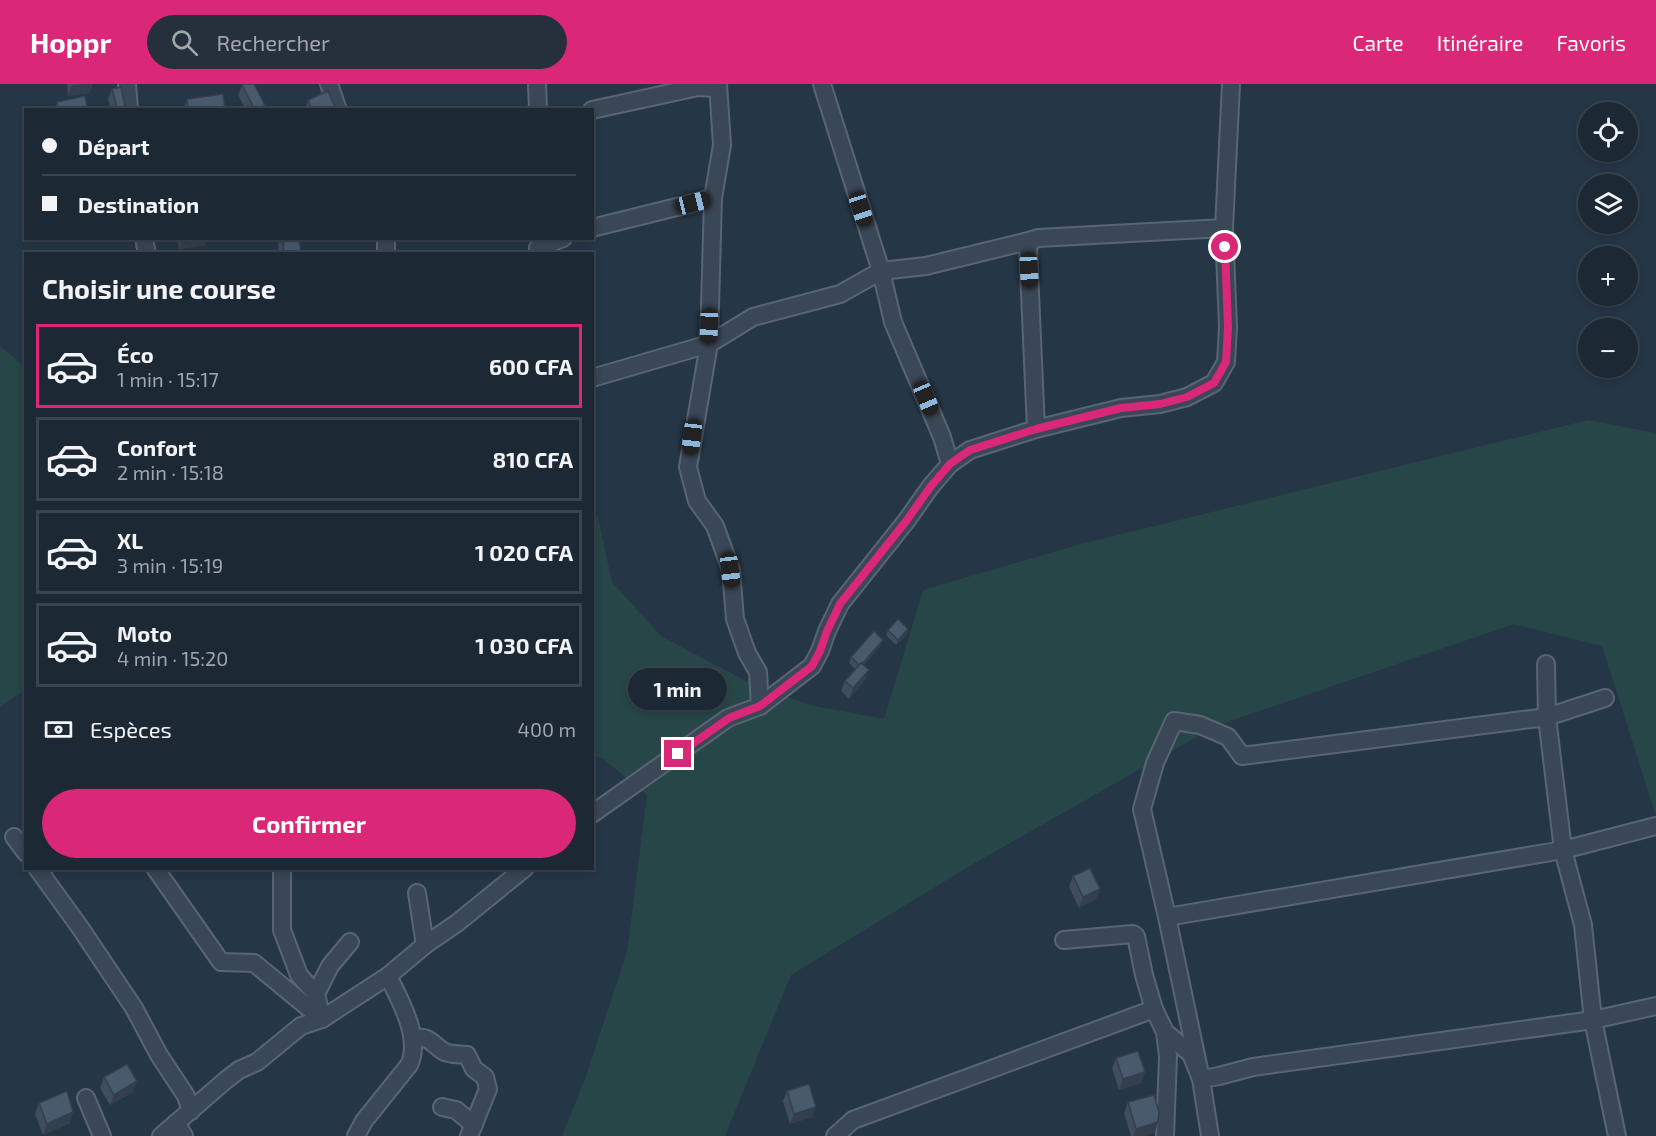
<!DOCTYPE html>
<html lang="fr">
<head>
<meta charset="utf-8">
<style>
	body { margin:0; font-family:"Exo 2",sans-serif; background:#25303c; color:#f1f3f6; height:100vh; display:flex; flex-direction:column; font-size:22px; white-space:nowrap }
	* { box-sizing:border-box; margin:0 }
	p { font-size:20px; color:#a0a6ac }
	.icon { flex:none; width:33px; height:33px; fill:none; stroke:currentColor; stroke-width:2; stroke-linecap:round; stroke-linejoin:round }
	.map { position:relative; flex:1; overflow:hidden }
	.details { position:absolute; left:24px; top:168px; width:570px; height:618px; display:flex; flex-direction:column; background:#1c2834; border-radius:0px; box-shadow:0 3px 9px #0003,0 0 0 2px #3a444f }
	.details>* { flex:none }
	.hud { position:absolute; left:24px; top:24px; width:570px; height:132px; border-radius:0px; box-shadow:0 3px 9px #0003,0 0 0 2px #3a444f; display:grid; align-content:center; height:132px; padding:0 18px; background:#1c2834 }
	.tools { position:absolute; left:1578px; top:18px; display:grid; gap:12px }
	.tools a { display:grid; place-items:center; width:60px; height:60px; border-radius:50%; background:#1c2834; box-shadow:0 3px 9px #0003,0 0 0 2px #3a444f; font-size:30px }
	.end { position:absolute; width:27px; height:27px; margin:-14px; border:8px solid #db2777; background:#fff; box-shadow:0 0 0 3px #fff }
	.from { border-radius:50% }
	.bubble { position:absolute; height:42px; border-radius:21px; background:#1c2834; box-shadow:0 3px 9px #0003,0 0 0 2px #3a444f; font-size:20px; font-weight:700; line-height:42px; text-align:center }
	.car { position:absolute; width:18px; height:36px; margin:-18px -9px; border-radius:8px; box-shadow:0 0 4px 2px #0007; background:linear-gradient(#222 24%,#8ab4d8 0 40%,#222 0 76%,#8ab4d8 0 86%,#222 0) }
	.hud b { display:flex; align-items:center; gap:21px; height:57px; font-size:22px }
	.hud b+b { border-top:2px solid #3a444f }
	.hud i { width:15px; height:15px; background:#f1f3f6 }
	ul { padding:0; list-style:none }
	li { display:flex; align-items:center; gap:18px; height:84px; margin:0 12px 9px; padding:0 6px; border:3px solid #3a444f; border-radius:0px }
	li div { flex:1 }
	li b { display:block; font-size:22px }
	li em { font-style:normal; font-weight:700 }
	li.active { border-color:#db2777 }
	li>.icon { width:54px; height:54px; stroke-width:1.5 }
	h2 { padding:0 18px; font-size:27px; line-height:72px }
	.pay { display:flex; align-items:center; gap:15px; height:66px; padding:0 18px; font-size:22px }
	.pay p { margin-inline-start:auto }
	.button { display:flex; gap:12px; margin-top:auto; padding:12px 18px }
	.button a { flex:1; height:69px; border-radius:36px; background:#db2777; color:#fff; font-size:24px; font-weight:700; line-height:69px; text-align:center }
	header { display:flex; align-items:center; gap:36px; box-sizing:border-box; height:84px; padding:0 30px; background:#db2777; color:#fff }
	header strong { font-size:28px }
	nav { display:flex; gap:33px; margin-inline-start:auto; font-size:21px }
	.search { width:420px; height:54px; background:#25303c; display:flex; align-items:center; gap:15px; box-sizing:border-box; padding:0 21px; border-radius:33px; color:#a0a6ac; font-size:22px }
	.map>svg:first-child { display:block }
</style>
</head>
<body>
<header>
<strong>Hoppr</strong>
<div class="search"><svg class="icon" aria-label="search" viewBox="0 0 24 24"><circle cx="10" cy="10" r="6"/><path d="M15 15l6 6"/></svg>Rechercher</div>
<nav><a>Carte</a><a>Itinéraire</a><a>Favoris</a></nav>
</header>
<div class="map">
<svg width="1656" height="1052" viewBox="0 0 1656 1052">
	<rect width="100%" height="100%" fill="#253646"/>
	<!-- green -->
	<g fill="#274647">
		<path d="M0,262L26,284L25,606L0,623Z"/>
		<path d="M1588,336L1656,349V732L1602,562L1514,540L1216,642L968,783L791,891L725,1052H562L586,992L627,868L647,711L602,674L593,671V427L598,433L612,498L661,552L746,597L810,621L884,635L923,506L1081,460Z"/>
	</g>
	<g fill="none" stroke-linecap="round" stroke-linejoin="round">
		<defs>
			<g id="street">
				<path d="M127,0L129,26"/>
				<path d="M329,0L338,26"/>
				<path d="M537,0L538,26"/>
				<path d="M718,0L722,61L713,114L709,260L688,383L697,417L715,442L731,486L735,535L747,569L758,588L760,622"/>
				<path d="M822,0L881,187L893,238L942,353L950,380"/>
				<path d="M592,26L698,3L717,4"/>
				<path d="M592,144L713,114"/>
				<path d="M144,154L147,170"/>
				<path d="M386,154V170"/>
				<path d="M538,164L563,154"/>
				<path d="M592,294L709,260L753,233L840,210L881,187L926,182L1032,156"/>
				<path d="M1036,345L1028,164L1032,156L1038,154L1224,144"/>
				<path d="M1546,580L1547,633L1563,766L1583,841L1593,936L1617,1052"/>
				<path d="M592,730L728,634L760,622L812,582L820,567L827,547L840,520L907,436L931,402L950,380L970,366L1036,345L1121,324L1160,320L1187,313L1214,299L1226,278L1228,243L1224,144L1231,0"/>
				<path d="M14,753L26,769"/>
				<path d="M37,784L79,842L134,924L159,971L186,1012L191,1027"/>
				<path d="M155,784L221,878L254,879L322,935"/>
				<path d="M282,784V846L299,891L316,910L322,935"/>
				<path d="M417,809L425,861"/>
				<path d="M1167,833L1563,766L1656,742"/>
				<path d="M1064,856L1133,850L1136,852L1144,891L1154,925L1165,948L1168,972L1165,1052"/>
				<path d="M316,910L330,882L350,858"/>
				<path d="M1165,948L1191,970L1201,995L1219,992L1253,983L1593,936L1656,922"/>
				<path d="M414,955C428,950 432,960 443,967C449,971 460,970 467,971L474,985L485,993L488,1005L469,1052"/>
				<path d="M86,1014L102,1052"/>
				<path d="M442,1023L456,1026L474,1041"/>
				<path d="M176,1039L184,1052"/>
				<path d="M161,1052L226,996L239,986L257,978L301,942L322,935L388,892L425,861L457,839L525,784"/>
				<path d="M356,1052L364,1037L409,981C422,955 400,916 388,892"/>
				<path d="M835,1052L853,1036L1154,925"/>
				<path d="M1210,1052L1201,995L1167,833L1142,725L1155,679L1174,637L1200,641L1228,653L1242,672L1547,633L1605,614"/>
			</g>
		</defs>
		<!-- street casing -->
		<use href="#street" stroke="#596573" stroke-width="20"/>
		<!-- street -->
		<use href="#street" stroke="#3a4756" stroke-width="16"/>
	</g>
	<!-- wall -->
	<g fill="#3f4d5e">
		<path d="M67,0H93L89,9L68,12Z"/>
		<path d="M242,1L264,26H246L238,11Z"/>
		<path d="M112,5L125,22L124,26H111L108,15Z"/>
		<path d="M187,15L225,26H183Z"/>
		<path d="M308,16L335,23L342,26H305Z"/>
		<path d="M57,18L88,26H54Z"/>
		<path d="M178,154H207L205,161L179,165Z"/>
		<path d="M281,154H299L301,170H279L278,161Z"/>
		<path d="M888,546L907,551L896,561L886,551Z"/>
		<path d="M881,561L864,581L869,586L865,596L849,615L841,607L845,597L855,585L849,579L851,573Z"/>
		<path d="M1073,792L1100,805L1096,815L1079,824L1069,803Z"/>
		<path d="M1116,974L1145,988L1141,999L1119,1006L1112,984Z"/>
		<path d="M104,993L133,1008L110,1021L100,1004Z"/>
		<path d="M787,1007L812,1033L790,1040L783,1017Z"/>
		<path d="M1128,1018L1155,1048L1143,1052H1131L1124,1029Z"/>
		<path d="M39,1019L70,1039L43,1051L35,1030Z"/>
	</g>
	<!-- shaded-wall -->
	<g fill="#333f4c">
		<path d="M81,0H93L89,9L68,12L72,1Z"/>
		<path d="M125,22L124,26H117V24Z"/>
		<path d="M183,154H207L205,161L179,165Z"/>
		<path d="M908,545L907,551L896,561L898,556Z"/>
		<path d="M883,556L881,561L858,588L860,582Z"/>
		<path d="M869,586L865,596L849,615L853,604Z"/>
		<path d="M1100,805L1096,815L1079,824L1083,813Z"/>
		<path d="M1145,988L1141,999L1119,1006L1123,995Z"/>
		<path d="M137,997L133,1008L110,1021L114,1011Z"/>
		<path d="M816,1023L812,1033L790,1040L794,1030Z"/>
		<path d="M73,1028L70,1039L43,1051L47,1040Z"/>
		<path d="M1158,1038L1155,1048L1143,1052H1133L1136,1045Z"/>
	</g>
	<!-- building -->
	<g fill="#495a6d" stroke="#333f4c" stroke-width="1.5">
		<path d="M244,0H254L265,21L257,26H255L242,1Z"/>
		<path d="M121,3L125,22L117,24L112,5Z"/>
		<path d="M328,7L335,23L342,26H312L308,16Z"/>
		<path d="M223,10L225,26H188L187,15Z"/>
		<path d="M85,12L88,26H58L57,18Z"/>
		<path d="M283,154H299L301,170H284Z"/>
		<path d="M898,535L908,545L898,556L888,546Z"/>
		<path d="M874,547L883,556L862,580L861,579L859,581L851,573Z"/>
		<path d="M861,579L869,586L853,604L845,597Z"/>
		<path d="M1090,784L1100,805L1083,813L1073,792Z"/>
		<path d="M1138,967L1145,988L1123,995L1116,974Z"/>
		<path d="M127,980L137,997L114,1011L104,993Z"/>
		<path d="M809,1000L816,1023L794,1030L787,1007Z"/>
		<path d="M67,1007L73,1028L47,1040L39,1019Z"/>
		<path d="M1154,1011L1159,1028L1158,1038L1136,1045L1128,1018Z"/>
	</g>
	<g fill="none" stroke-linecap="round" stroke-linejoin="round">
		<!-- route -->
		<path stroke="#db2777" stroke-width="8" d="M678,670L729,634L760,622L812,582L820,567L827,547L840,520L907,436L931,402L950,380L970,366L1036,345L1121,324L1160,320L1187,313L1214,299L1226,278L1228,243L1225,163"/>
	</g>
</svg>
<div class="tools">
<a><svg class="icon" aria-label="locate" viewBox="0 0 24 24"><circle cx="12" cy="12" r="6"/><path d="M12 2v4M12 18v4M2 12h4M18 12h4"/></svg></a>
<a><svg class="icon" aria-label="layers" viewBox="0 0 24 24"><path d="M12 4l9 5-9 5-9-5zM3 14l9 5 9-5"/></svg></a>
<a>+</a>
<a>−</a>
</div>
<i class="end from" style="left:1225px;top:163px"></i>
<i class="end" style="left:678px;top:670px"></i>
<div class="bubble" style="left:628px;top:584px;width:99px">1 min</div>
<i class="car" style="left:693px;top:119px;rotate:76deg"></i>
<i class="car" style="left:861px;top:125px;rotate:162deg"></i>
<i class="car" style="left:1029px;top:186px;rotate:177deg"></i>
<i class="car" style="left:709px;top:242px;rotate:182deg"></i>
<i class="car" style="left:926px;top:314px;rotate:157deg"></i>
<i class="car" style="left:692px;top:353px;rotate:187deg"></i>
<i class="car" style="left:730px;top:486px;rotate:173deg"></i>
<div class="hud">
<b><i class="from"></i>Départ</b>
<b><i></i>Destination</b>
</div>
<section class="details">
<h2>Choisir une course</h2>
<ul>
<li class="active"><svg class="icon" aria-label="car" viewBox="0 0 24 24"><path d="M5 17H2v-5l4-1 3-4h7l3 4 3 1v5h-3M9 17h6M6 11h13"/><circle cx="7" cy="17" r="2"/><circle cx="17" cy="17" r="2"/></svg><div><b>Éco</b><p>1 min · 15:17</p></div><em>600 CFA</em></li>
<li><svg class="icon" aria-label="car" viewBox="0 0 24 24"><path d="M5 17H2v-5l4-1 3-4h7l3 4 3 1v5h-3M9 17h6M6 11h13"/><circle cx="7" cy="17" r="2"/><circle cx="17" cy="17" r="2"/></svg><div><b>Confort</b><p>2 min · 15:18</p></div><em>810 CFA</em></li>
<li><svg class="icon" aria-label="car" viewBox="0 0 24 24"><path d="M5 17H2v-5l4-1 3-4h7l3 4 3 1v5h-3M9 17h6M6 11h13"/><circle cx="7" cy="17" r="2"/><circle cx="17" cy="17" r="2"/></svg><div><b>XL</b><p>3 min · 15:19</p></div><em>1 020 CFA</em></li>
<li><svg class="icon" aria-label="car" viewBox="0 0 24 24"><path d="M5 17H2v-5l4-1 3-4h7l3 4 3 1v5h-3M9 17h6M6 11h13"/><circle cx="7" cy="17" r="2"/><circle cx="17" cy="17" r="2"/></svg><div><b>Moto</b><p>4 min · 15:20</p></div><em>1 030 CFA</em></li>
</ul>
<div class="pay"><svg class="icon" aria-label="cash" viewBox="0 0 24 24"><path d="M3 7h18v10H3z"/><circle cx="12" cy="12" r="2"/></svg>Espèces<p>400 m</p></div>
<div class="button"><a>Confirmer</a></div>
</section>
</div>
</body>
</html>
